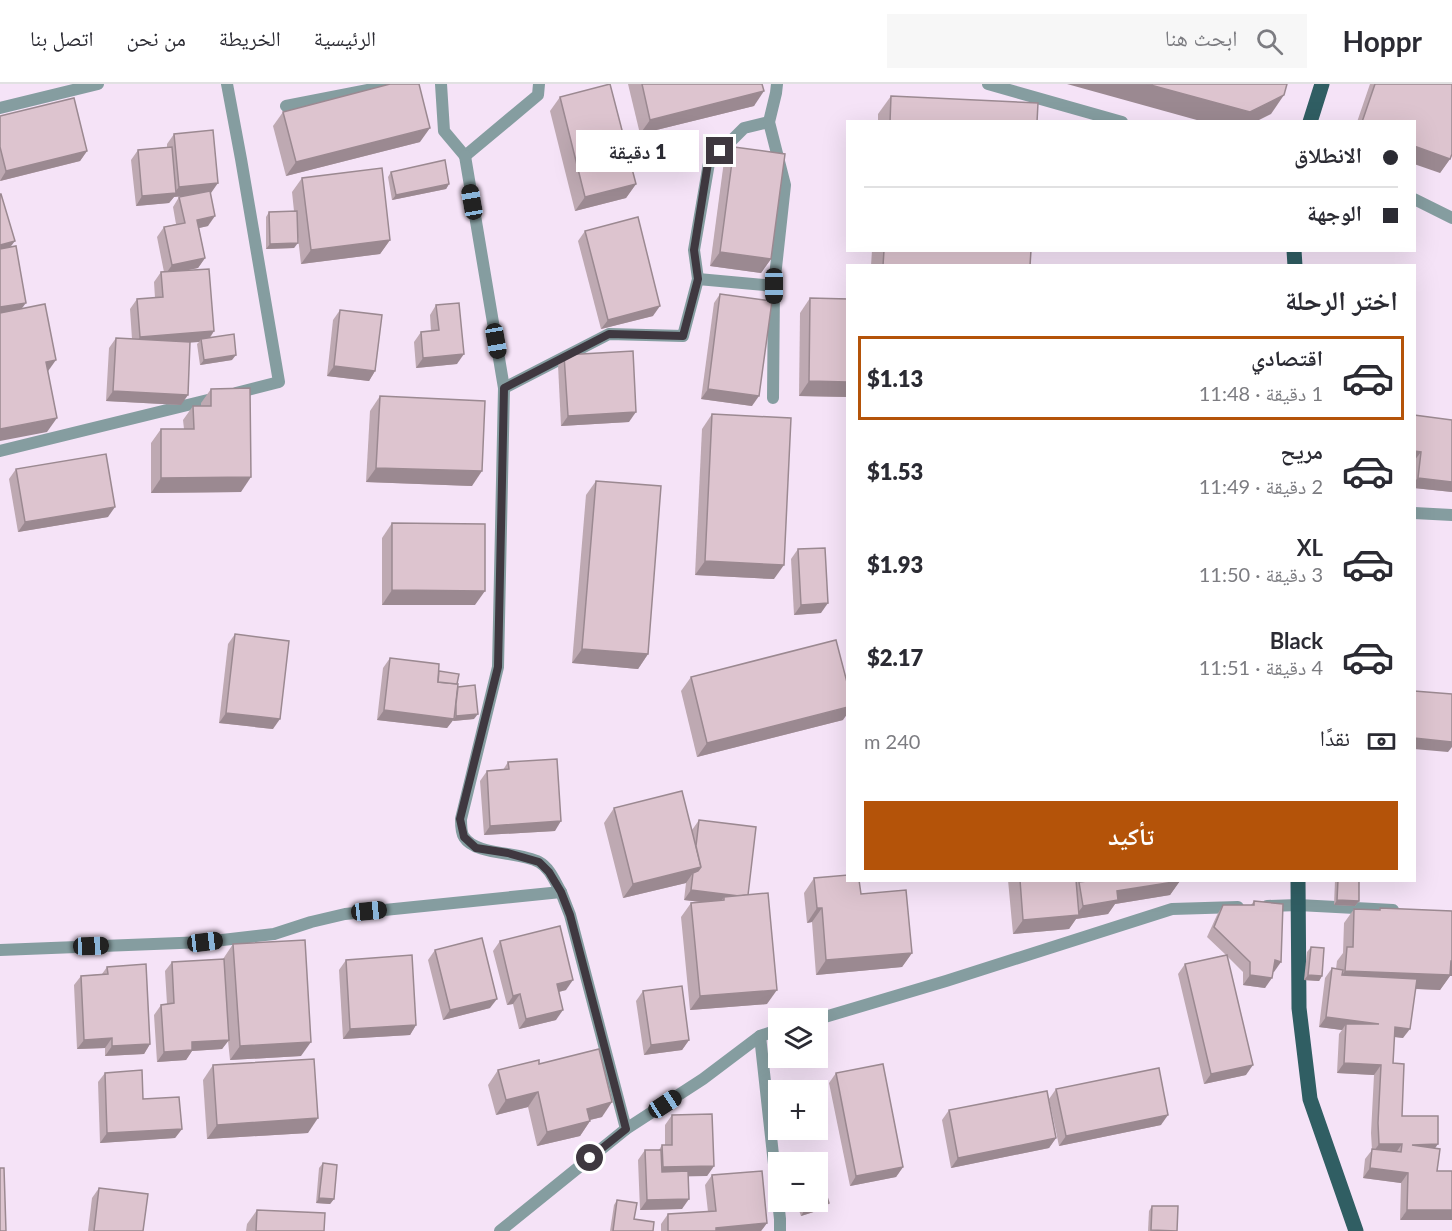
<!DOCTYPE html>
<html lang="ar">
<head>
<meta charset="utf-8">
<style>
	body { margin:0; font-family:Lato,"Noto Naskh Arabic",sans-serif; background:#f7f7f7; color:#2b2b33; direction:rtl; height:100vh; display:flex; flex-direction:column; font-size:22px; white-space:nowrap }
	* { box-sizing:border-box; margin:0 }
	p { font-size:20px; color:#7c7c81 }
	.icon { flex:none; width:33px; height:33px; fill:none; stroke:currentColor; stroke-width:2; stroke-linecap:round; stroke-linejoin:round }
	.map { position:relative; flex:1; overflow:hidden; direction:ltr }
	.side { position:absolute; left:846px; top:180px; width:570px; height:618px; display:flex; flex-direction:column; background:#fff; border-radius:0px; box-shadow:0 6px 24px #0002; direction:rtl }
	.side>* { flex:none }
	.banner { position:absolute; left:846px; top:36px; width:570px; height:132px; border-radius:0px; box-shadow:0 6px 24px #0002; direction:rtl; display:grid; align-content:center; height:132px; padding:0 18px; background:#fff }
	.tools { position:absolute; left:768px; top:924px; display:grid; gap:12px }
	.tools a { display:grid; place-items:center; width:60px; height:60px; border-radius:0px; background:#fff; box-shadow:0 6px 24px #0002; font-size:30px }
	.end { position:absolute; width:27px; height:27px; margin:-14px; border:8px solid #3f3840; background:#fff; box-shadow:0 0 0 3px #fff }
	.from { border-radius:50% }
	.bubble { position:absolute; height:42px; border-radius:0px; background:#fff; box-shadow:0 6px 24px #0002; font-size:20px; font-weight:800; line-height:42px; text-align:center; direction:rtl }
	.car { position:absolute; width:18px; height:36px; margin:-18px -9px; border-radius:8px; box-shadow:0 0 4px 2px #0007; background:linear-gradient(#222 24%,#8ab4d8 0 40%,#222 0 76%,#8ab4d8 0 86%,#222 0) }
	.banner b { display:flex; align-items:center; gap:21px; height:57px; font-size:22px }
	.banner b+b { border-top:2px solid #e1e1e2 }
	.banner i { width:15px; height:15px; background:#2b2b33 }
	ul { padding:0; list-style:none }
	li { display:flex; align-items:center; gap:18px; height:84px; margin:0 12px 9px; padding:0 6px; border:3px solid transparent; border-radius:0px }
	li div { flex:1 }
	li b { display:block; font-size:22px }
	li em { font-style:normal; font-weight:800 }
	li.on { border-color:#b45309 }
	li>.icon { width:54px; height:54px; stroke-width:1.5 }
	h2 { padding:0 18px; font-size:27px; line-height:72px }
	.pay { display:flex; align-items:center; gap:15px; height:66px; padding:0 18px; font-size:22px }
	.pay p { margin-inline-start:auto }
	.button { display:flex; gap:12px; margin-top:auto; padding:12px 18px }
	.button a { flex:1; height:69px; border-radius:0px; background:#b45309; color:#fff; font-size:24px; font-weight:800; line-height:69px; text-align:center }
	header { display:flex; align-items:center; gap:36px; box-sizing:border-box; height:84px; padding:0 30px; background:#fff; border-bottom:2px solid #e1e1e2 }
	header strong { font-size:28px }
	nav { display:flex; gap:33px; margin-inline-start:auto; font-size:21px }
	.search { width:420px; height:54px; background:#f7f7f7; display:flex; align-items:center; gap:15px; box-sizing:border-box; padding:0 21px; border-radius:0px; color:#7c7c81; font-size:22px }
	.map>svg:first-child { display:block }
</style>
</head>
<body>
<header>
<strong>Hoppr</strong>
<div class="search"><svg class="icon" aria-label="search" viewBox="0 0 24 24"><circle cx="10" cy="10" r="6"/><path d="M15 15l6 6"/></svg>ابحث هنا</div>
<nav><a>الرئيسية</a><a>الخريطة</a><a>من نحن</a><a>اتصل بنا</a></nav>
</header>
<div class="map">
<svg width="1452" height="1147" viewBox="0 0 1452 1147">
	<rect width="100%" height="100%" fill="#f5e3f7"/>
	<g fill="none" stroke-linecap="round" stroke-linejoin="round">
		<!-- street -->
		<g stroke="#859da0" stroke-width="12">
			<path d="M227,0L241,75L279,298L236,309"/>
			<path d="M441,0L444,47L465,72L538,11L539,0"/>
			<path d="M988,0L1122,38"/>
			<path d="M286,22L398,0"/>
			<path d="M0,24L98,0"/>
			<path d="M465,72L504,304L498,583L461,735C461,740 461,749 464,753C476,772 519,767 539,778C550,784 555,798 561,808"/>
			<path d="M1414,115L1452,134"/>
			<path d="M698,195L774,202"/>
			<path d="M504,304L609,250L683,252L698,195L694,166L709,79L744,44L769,38"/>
			<path d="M773,314L774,202L785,101L769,38L776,9L777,0"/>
			<path d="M0,367L216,314"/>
			<path d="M1414,429L1452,431"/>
			<path d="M1267,822L1298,821L1393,826"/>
			<path d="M0,866L205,858L274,850L311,838L345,830L561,808L570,831L626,1045"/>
			<path d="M818,935L946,897L1172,825L1238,823"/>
			<path d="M760,952L780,1135V1147"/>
			<path d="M500,1147L626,1045L703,995L760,952L778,946"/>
		</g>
		<!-- primary -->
		<g stroke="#305e63" stroke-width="15">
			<path d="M1310,38L1322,0"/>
			<path d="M1294,166L1295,182"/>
			<path d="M1298,796L1299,924L1310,1015L1356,1147"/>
		</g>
	</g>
	<!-- wall -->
	<g fill="#bea9b2">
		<path d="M628,0H762L754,22L640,50Z"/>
		<path d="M1370,0H1452L1450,75L1440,89L1414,38H1357Z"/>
		<path d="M891,12L1037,38H878V30Z"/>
		<path d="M560,13L636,100L626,114L575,127L550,27Z"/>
		<path d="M283,28L420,58L286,92L273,42Z"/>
		<path d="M0,32L87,67L80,77L0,97Z"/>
		<path d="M174,50L211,109L208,142L199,144L205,174L198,184L186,186L214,247L210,254L232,276L200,281L197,260L199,258H190L181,321L106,317L109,264L116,254L132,255L130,225L137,215L155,214L154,198L161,188H164L157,153L164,143L176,140L173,123L179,113L190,111L174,113L169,119L136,122L131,76L138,66L167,63V60Z"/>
		<path d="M734,63L771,175L761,189L710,182L724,77Z"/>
		<path d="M391,88L449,100L446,105L392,116L388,93Z"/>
		<path d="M302,94L390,156L380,170L301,180L298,153L294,164L266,165V133L269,128L294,127L292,108Z"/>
		<path d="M585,147L653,232L601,245L578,157Z"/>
		<path d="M872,166H1031L1030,182H871Z"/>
		<path d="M720,210L752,322L701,315L714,219Z"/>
		<path d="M810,214L848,215V313L799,312L800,229Z"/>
		<path d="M436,221L457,280L416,284L414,258L421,248L431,247L430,231Z"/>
		<path d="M340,226L375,287L369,297L327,292L333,236Z"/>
		<path d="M564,271L629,338L561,342L558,281Z"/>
		<path d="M211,305L241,408L151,409V359L161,345H184L183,336L193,322H201V319Z"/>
		<path d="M380,312L472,402L366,398L370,327Z"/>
		<path d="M712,330L774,495L695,491L702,345Z"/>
		<path d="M1414,331L1452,336V408L1414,404Z"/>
		<path d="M16,385L108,433L18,448L9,395Z"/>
		<path d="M596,397L648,570L638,585L572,579L586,411Z"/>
		<path d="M392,439L475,521H382V454Z"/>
		<path d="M798,465L821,529L794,531L791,475Z"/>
		<path d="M235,550L273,645L219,639L228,560Z"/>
		<path d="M390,574L439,587L457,600L458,603L474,635L453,637V636L447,644L377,636L383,584Z"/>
		<path d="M691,593L843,636L697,673L681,607Z"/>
		<path d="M508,678L555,747L484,751L480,697L487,687L503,686Z"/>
		<path d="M614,724L692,746L699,736L748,811L767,920L690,926L681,833L691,819L701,818L684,816L686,799L623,814L604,739Z"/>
		<path d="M814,794L861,810L912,869L902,883L816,891L812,838L807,839L804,809Z"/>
		<path d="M1008,796H1180L1170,811L1115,820L1108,830L1076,835L1069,845L1013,850Z"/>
		<path d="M1335,796H1359V817L1355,822L1334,821Z"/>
		<path d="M1254,817L1274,888L1273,887L1265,904L1243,901V888L1227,872L1246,991L1204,1000L1178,890L1185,880L1226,871L1207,853L1217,831L1223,821H1251Z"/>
		<path d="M1380,824L1452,827V892H1450L1440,906L1415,905L1403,954L1394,953L1393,979L1402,1032L1435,1064L1437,1087L1400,1136L1401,1099L1363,1094L1365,1075L1372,1066L1371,1049L1374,991L1337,989L1339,950L1342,946L1319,943L1325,894L1332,884L1336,885L1337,877L1343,869L1344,839L1354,825L1378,826Z"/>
		<path d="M500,857L566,906L559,908L556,936L519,945L513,920L507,921L493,867Z"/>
		<path d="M233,860L301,972L230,976L228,957L222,965L192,967L186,976L157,978L154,931L161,921L167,920L165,887L172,878L223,875Z"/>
		<path d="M1311,863L1322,892L1319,897L1304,896L1307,868Z"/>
		<path d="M435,866L490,924L443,936L428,876Z"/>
		<path d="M346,876L416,941L410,951L343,955L339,886Z"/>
		<path d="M107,883L150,960L144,970L105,972V964L77,965L74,901L81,892L102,890Z"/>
		<path d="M643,907L689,956L682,966L644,971L636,917Z"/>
		<path d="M539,980L602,1033L590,1036V1037L580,1052L537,1062L528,1023L496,1031L488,1001L498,986Z"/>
		<path d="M213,981L308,1049L207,1055L203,996Z"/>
		<path d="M105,989L143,1015L182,1045L175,1054L100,1059L98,998Z"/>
		<path d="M836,989L903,1083L896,1093L850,1102L829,999Z"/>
		<path d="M1056,1005L1161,1041L1059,1062L1049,1015Z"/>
		<path d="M949,1026L1056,1054L1049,1064L951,1084L942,1036Z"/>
		<path d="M672,1031L714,1082L707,1092H689L682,1125L640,1126L638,1076L645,1066H659L662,1061H665V1041Z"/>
		<path d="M323,1079L334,1115L330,1120L316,1119L319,1084Z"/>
		<path d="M712,1091L767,1139L761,1147H661V1140L668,1130L708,1128L705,1101Z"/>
		<path d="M99,1104L143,1147H88L92,1114Z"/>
		<path d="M617,1116L634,1135L653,1147H610L614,1121Z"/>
		<path d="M796,1118H818L826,1124L801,1132Z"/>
		<path d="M1152,1122L1177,1147H1148L1149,1127Z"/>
		<path d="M257,1126L324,1147H246L247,1140Z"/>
	</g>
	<!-- shaded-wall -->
	<g fill="#9b8991">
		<path d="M1067,0H1147L1284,11L1271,30L1255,38H1204Z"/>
		<path d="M764,7L754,22L640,50L650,36Z"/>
		<path d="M430,44L420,58L286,92L296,78Z"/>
		<path d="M1414,62L1450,75L1440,89L1414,80Z"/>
		<path d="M87,67L80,77L0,97L6,87Z"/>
		<path d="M218,99L211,109L174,113L169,119L136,122L142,112L174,109L179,103Z"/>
		<path d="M449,100L446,105L392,116L396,111Z"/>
		<path d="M636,100L626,114L575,127L585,113Z"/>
		<path d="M215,132L208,142L190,146L197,136Z"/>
		<path d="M390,156L380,170L301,180L311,166Z"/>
		<path d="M15,157L8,166L0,169V161Z"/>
		<path d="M298,159L294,164L266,165L270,160Z"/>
		<path d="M720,168L771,175L761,189L710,182Z"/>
		<path d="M205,174L198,184L165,191L172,181Z"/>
		<path d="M26,219L19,228L0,232V223Z"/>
		<path d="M660,222L653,232L601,245L608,236Z"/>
		<path d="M214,247L207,257L201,255L199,258L133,263L140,253Z"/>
		<path d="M464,270L457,280L416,284L423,274Z"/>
		<path d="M236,271L232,276L200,281L204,276Z"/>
		<path d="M56,276L46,290V278Z"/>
		<path d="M334,282L375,287L369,297L327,292Z"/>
		<path d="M809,297L848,298V313L799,312Z"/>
		<path d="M708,305L759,312L752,322L701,315Z"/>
		<path d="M113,307L188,311L181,321L106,317Z"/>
		<path d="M636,328L629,338L561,342L568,332Z"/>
		<path d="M57,334L47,348L0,357V345Z"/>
		<path d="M1414,367L1421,368L1414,377Z"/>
		<path d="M376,384L482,387L472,402L366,398Z"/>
		<path d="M251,393L241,408L151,409L161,394Z"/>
		<path d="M1418,394L1452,398V408L1414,404V398Z"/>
		<path d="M115,423L108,433L18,448L25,438Z"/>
		<path d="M705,477L784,481L774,495L695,491Z"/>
		<path d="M392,506L485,507L475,521H382Z"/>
		<path d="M828,519L821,529L794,531L801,521Z"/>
		<path d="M582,565L648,570L638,585L572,579Z"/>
		<path d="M848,623V629L843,636L697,673L707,659Z"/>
		<path d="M384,626L454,635L447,644L377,636Z"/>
		<path d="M226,629L280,635L273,645L219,639Z"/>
		<path d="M478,630L474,635L453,637L456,632Z"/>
		<path d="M1414,654L1452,658V663L1448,668L1414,665Z"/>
		<path d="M561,737L555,747L484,751L490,742Z"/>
		<path d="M701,783L692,796L693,789L686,799L623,814L633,800Z"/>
		<path d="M1180,797L1170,811L1115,820L1108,830L1076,835L1069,845L1013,850L1023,836L1076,831L1083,822L1117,807Z"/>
		<path d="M691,806L748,813L724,816V813L719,820L684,816Z"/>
		<path d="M1337,816L1359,817L1355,822L1334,821Z"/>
		<path d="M817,824H822L812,838L807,839Z"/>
		<path d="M912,869L902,883L816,891L826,876Z"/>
		<path d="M1275,876L1281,878L1274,888L1268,886Z"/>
		<path d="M1452,877V892H1450L1440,906L1335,901L1345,887Z"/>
		<path d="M1250,891L1272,894L1265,904L1243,901Z"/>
		<path d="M1308,891L1322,892L1319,897L1304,896Z"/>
		<path d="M573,896L566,906L550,910L557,900Z"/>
		<path d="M777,906L767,920L690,926L700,912Z"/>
		<path d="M520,910L513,920L507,921L513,912Z"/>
		<path d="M497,915L490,924L443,936L450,926Z"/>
		<path d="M563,926L556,936L519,945L526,935Z"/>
		<path d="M1326,933L1379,940H1346L1342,946L1319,943Z"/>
		<path d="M416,941L410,951L343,955L350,945Z"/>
		<path d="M1395,943L1410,945L1403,954L1388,952Z"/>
		<path d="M112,954L105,964L77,965L84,956Z"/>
		<path d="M229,956L222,965L192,967L186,976L157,978L164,968L192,958Z"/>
		<path d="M689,956L682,966L644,971L651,961Z"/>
		<path d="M311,958L301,972L230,976L240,962Z"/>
		<path d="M150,960L144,970L105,972L112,962Z"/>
		<path d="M1344,979L1381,981L1374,991L1337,989Z"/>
		<path d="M1253,981L1246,991L1204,1000L1211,990Z"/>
		<path d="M538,1008L528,1023L496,1031L506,1016Z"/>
		<path d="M612,1018L602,1033L577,1039L587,1025Z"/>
		<path d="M1168,1031L1161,1041L1059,1062L1066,1052Z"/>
		<path d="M318,1034L308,1049L207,1055L217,1041Z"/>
		<path d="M590,1037L580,1052L537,1062L547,1048Z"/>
		<path d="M182,1045L175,1054L100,1059L107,1049Z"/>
		<path d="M1056,1054L1049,1064L951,1084L958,1074Z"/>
		<path d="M1379,1060H1402L1395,1070H1372Z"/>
		<path d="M1438,1060L1431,1070L1412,1061Z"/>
		<path d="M714,1082L707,1092L656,1093L663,1083Z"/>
		<path d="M903,1083L896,1093L850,1102L856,1092Z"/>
		<path d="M1370,1084L1408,1089L1401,1099L1363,1094Z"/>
		<path d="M319,1114L334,1115L330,1120L316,1119Z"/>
		<path d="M689,1115L682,1125L640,1126L647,1116Z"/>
		<path d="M829,1119L826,1124L801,1132L804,1127Z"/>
		<path d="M1407,1126H1452V1136H1400Z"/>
		<path d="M767,1139L761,1147H714L716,1144Z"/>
	</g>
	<!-- building -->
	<g fill="#ddc4cf" stroke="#9b8991" stroke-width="1.5">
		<path d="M390,0H419L430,44L296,78L283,28Z"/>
		<path d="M610,0L636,100L585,113L560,13Z"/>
		<path d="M642,0H762L764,7L650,36Z"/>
		<path d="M1147,0H1287L1284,11L1250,28Z"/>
		<path d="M1375,0H1452V70L1450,75L1414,62V38H1362Z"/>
		<path d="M891,12L1038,19L1037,38H890Z"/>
		<path d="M74,14L87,67L6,87L0,63V32Z"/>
		<path d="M213,46L218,99L179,103L174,50Z"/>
		<path d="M172,63L176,109L142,112L138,66Z"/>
		<path d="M734,63L785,70L771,175L720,168Z"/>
		<path d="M445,76L449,100L396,111L391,88Z"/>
		<path d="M382,84L390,156L311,166L302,94Z"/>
		<path d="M210,107L215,132L197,136L205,174L172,181L164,143L185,139L179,113Z"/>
		<path d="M0,110H1L15,157L0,161Z"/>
		<path d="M297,127L298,159L270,160L269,128Z"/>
		<path d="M638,133L660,222L608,236L585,147Z"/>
		<path d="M16,162L26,219L0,223V165Z"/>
		<path d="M884,166H1031L1030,182H883Z"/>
		<path d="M209,185L214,247L140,253L137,215L163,213L161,188Z"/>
		<path d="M720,210L772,217L759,312L708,305Z"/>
		<path d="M810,214L848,215V298L809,297Z"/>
		<path d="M459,219L464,270L423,274L421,248L439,246L436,221Z"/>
		<path d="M45,220L56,276L46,278L57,334L0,345V229Z"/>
		<path d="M340,226L382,231L375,287L334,282Z"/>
		<path d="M234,250L236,271L204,276L201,255Z"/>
		<path d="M116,254L190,258L188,311L113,307Z"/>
		<path d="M633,267L636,328L568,332L564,271Z"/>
		<path d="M250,304L251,393L161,394V345H194L193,322H211V305Z"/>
		<path d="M380,312L485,317L482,387L376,384Z"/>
		<path d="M712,330L791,334L784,481L705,477Z"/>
		<path d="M1414,331L1452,336V398L1418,394L1421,368L1414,367Z"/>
		<path d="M106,370L115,423L25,438L16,385Z"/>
		<path d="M596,397L661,402L648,570L582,565Z"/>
		<path d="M392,439L485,440V507L392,506Z"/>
		<path d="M825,464L828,519L801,521L798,465Z"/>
		<path d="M235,550L289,557L280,635L226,629Z"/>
		<path d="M836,556L848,602V623L707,659L691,593Z"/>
		<path d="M390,574L439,580L438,598L458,600L454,635L384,626Z"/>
		<path d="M439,587L459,590L457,600L438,598Z"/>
		<path d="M475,601L478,630L456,632V620L458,603Z"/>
		<path d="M1414,607L1452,610V658L1414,654Z"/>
		<path d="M557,675L561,737L490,742L487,687L509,685L508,678Z"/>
		<path d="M682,707L701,783L633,800L614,724Z"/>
		<path d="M699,736L756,743L748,811L739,812L691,806L693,789L698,787L701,783L696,762Z"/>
		<path d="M848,791V796H859L861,810L906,806L912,869L826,876L822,824H817L814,794Z"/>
		<path d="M1020,796H1076L1079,831L1023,836Z"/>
		<path d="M1338,796H1359V817L1337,816Z"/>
		<path d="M1087,797L1180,796V797L1117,807L1118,816L1083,822L1079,798Z"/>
		<path d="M768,809L777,906L700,912L691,819L724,816V813Z"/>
		<path d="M1254,817L1283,820L1281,878L1275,876L1272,894L1250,891V878L1214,843L1223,821H1254Z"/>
		<path d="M1380,824L1452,827V877H1451L1450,891L1345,887L1347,863H1353L1354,825L1380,826Z"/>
		<path d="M560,842L573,896L557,900L563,926L526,935L520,910L513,912L500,857Z"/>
		<path d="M482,854L497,915L450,926L435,866Z"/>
		<path d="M305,856L311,958L240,962L233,860Z"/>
		<path d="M1311,863L1324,864L1322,892L1308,891Z"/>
		<path d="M412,871L416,941L350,945L346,876Z"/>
		<path d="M1227,871L1253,981L1211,990L1185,880Z"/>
		<path d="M224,875L229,956L192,958V966L164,968L161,921L174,919L172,878Z"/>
		<path d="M146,880L150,960L112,962V954L84,956L81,892L108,890L107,883Z"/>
		<path d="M1332,884L1343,886L1342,891L1417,895L1410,945L1395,943L1393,979L1404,980L1402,1032H1438V1060L1412,1061L1440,1065L1437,1087H1452V1126H1407L1408,1089L1370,1084L1372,1065L1401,1068L1402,1060H1379L1378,1039L1381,981L1344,979L1346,940H1379L1326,933Z"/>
		<path d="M682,902L689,956L651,961L643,907Z"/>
		<path d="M599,965L612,1018L587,1025L590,1037L547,1048L538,1008L506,1016L498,986L539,976V980Z"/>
		<path d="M314,975L318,1034L217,1041L213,981Z"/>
		<path d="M883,980L903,1083L856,1092L836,989Z"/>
		<path d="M1159,984L1168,1031L1066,1052L1056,1005Z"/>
		<path d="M142,986L143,1015L179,1013L182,1045L107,1049L105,989Z"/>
		<path d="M1047,1007L1056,1054L958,1074L949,1026Z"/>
		<path d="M712,1030L714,1082L663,1083L662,1061H672V1031Z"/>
		<path d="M645,1066H661L662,1088L688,1087L689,1115L647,1116Z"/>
		<path d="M323,1079L337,1081L334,1115L319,1114Z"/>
		<path d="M0,1084H4L6,1147H0Z"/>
		<path d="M762,1087L767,1139L716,1144V1147H668V1130L716,1127L712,1091Z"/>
		<path d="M821,1094L829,1119L804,1127L801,1118H818V1095Z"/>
		<path d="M99,1104L148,1110L143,1147H94Z"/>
		<path d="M617,1116L637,1119L634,1135L654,1138L653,1147H613Z"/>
		<path d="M1152,1122H1178L1177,1147L1151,1146Z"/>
		<path d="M257,1126L325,1129L324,1147H256Z"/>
	</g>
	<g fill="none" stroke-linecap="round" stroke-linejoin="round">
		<!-- route -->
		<path stroke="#3f3840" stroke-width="8" d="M590,1074L626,1045L570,831L561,808L549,788L539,778L508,769L476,764L464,753L460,735L498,583L504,304L609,250L683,252L698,195L694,166L708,79L720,67"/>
	</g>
</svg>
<div class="tools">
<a><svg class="icon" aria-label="layers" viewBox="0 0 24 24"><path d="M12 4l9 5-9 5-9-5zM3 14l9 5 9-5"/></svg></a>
<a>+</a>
<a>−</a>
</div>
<i class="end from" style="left:590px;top:1074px"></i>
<i class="end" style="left:720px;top:67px"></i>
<div class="bubble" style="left:576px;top:46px;width:123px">1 دقيقة</div>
<i class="car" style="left:472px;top:118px;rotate:350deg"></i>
<i class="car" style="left:774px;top:202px;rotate:180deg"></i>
<i class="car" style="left:496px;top:257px;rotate:170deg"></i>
<i class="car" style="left:369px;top:827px;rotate:84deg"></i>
<i class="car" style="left:205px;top:858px;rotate:83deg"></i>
<i class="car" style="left:91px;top:862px;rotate:88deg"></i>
<i class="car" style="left:665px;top:1020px;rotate:57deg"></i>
<div class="banner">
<b><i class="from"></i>الانطلاق</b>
<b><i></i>الوجهة</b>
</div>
<section class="side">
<h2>اختر الرحلة</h2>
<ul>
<li class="on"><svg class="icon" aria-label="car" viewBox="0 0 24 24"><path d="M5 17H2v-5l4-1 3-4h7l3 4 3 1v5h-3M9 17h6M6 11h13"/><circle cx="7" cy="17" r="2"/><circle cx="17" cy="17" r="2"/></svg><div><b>اقتصادي</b><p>1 دقيقة · 11:48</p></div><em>$1.13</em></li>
<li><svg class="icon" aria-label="car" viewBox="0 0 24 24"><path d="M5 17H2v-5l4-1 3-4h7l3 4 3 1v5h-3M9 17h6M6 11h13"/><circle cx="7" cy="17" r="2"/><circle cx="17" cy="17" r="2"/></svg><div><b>مريح</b><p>2 دقيقة · 11:49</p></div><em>$1.53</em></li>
<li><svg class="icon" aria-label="car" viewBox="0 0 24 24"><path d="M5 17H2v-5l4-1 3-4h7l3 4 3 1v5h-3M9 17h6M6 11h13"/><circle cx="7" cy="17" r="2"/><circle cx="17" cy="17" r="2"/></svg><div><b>XL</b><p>3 دقيقة · 11:50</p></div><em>$1.93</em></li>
<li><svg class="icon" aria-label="car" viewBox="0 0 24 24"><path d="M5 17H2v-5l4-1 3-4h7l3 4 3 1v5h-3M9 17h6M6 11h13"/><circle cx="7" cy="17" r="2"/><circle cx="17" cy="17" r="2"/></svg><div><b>Black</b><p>4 دقيقة · 11:51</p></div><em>$2.17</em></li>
</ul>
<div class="pay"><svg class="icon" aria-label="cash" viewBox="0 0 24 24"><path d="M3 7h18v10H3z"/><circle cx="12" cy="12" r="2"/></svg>نقدًا<p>240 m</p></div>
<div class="button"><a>تأكيد</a></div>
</section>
</div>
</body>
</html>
